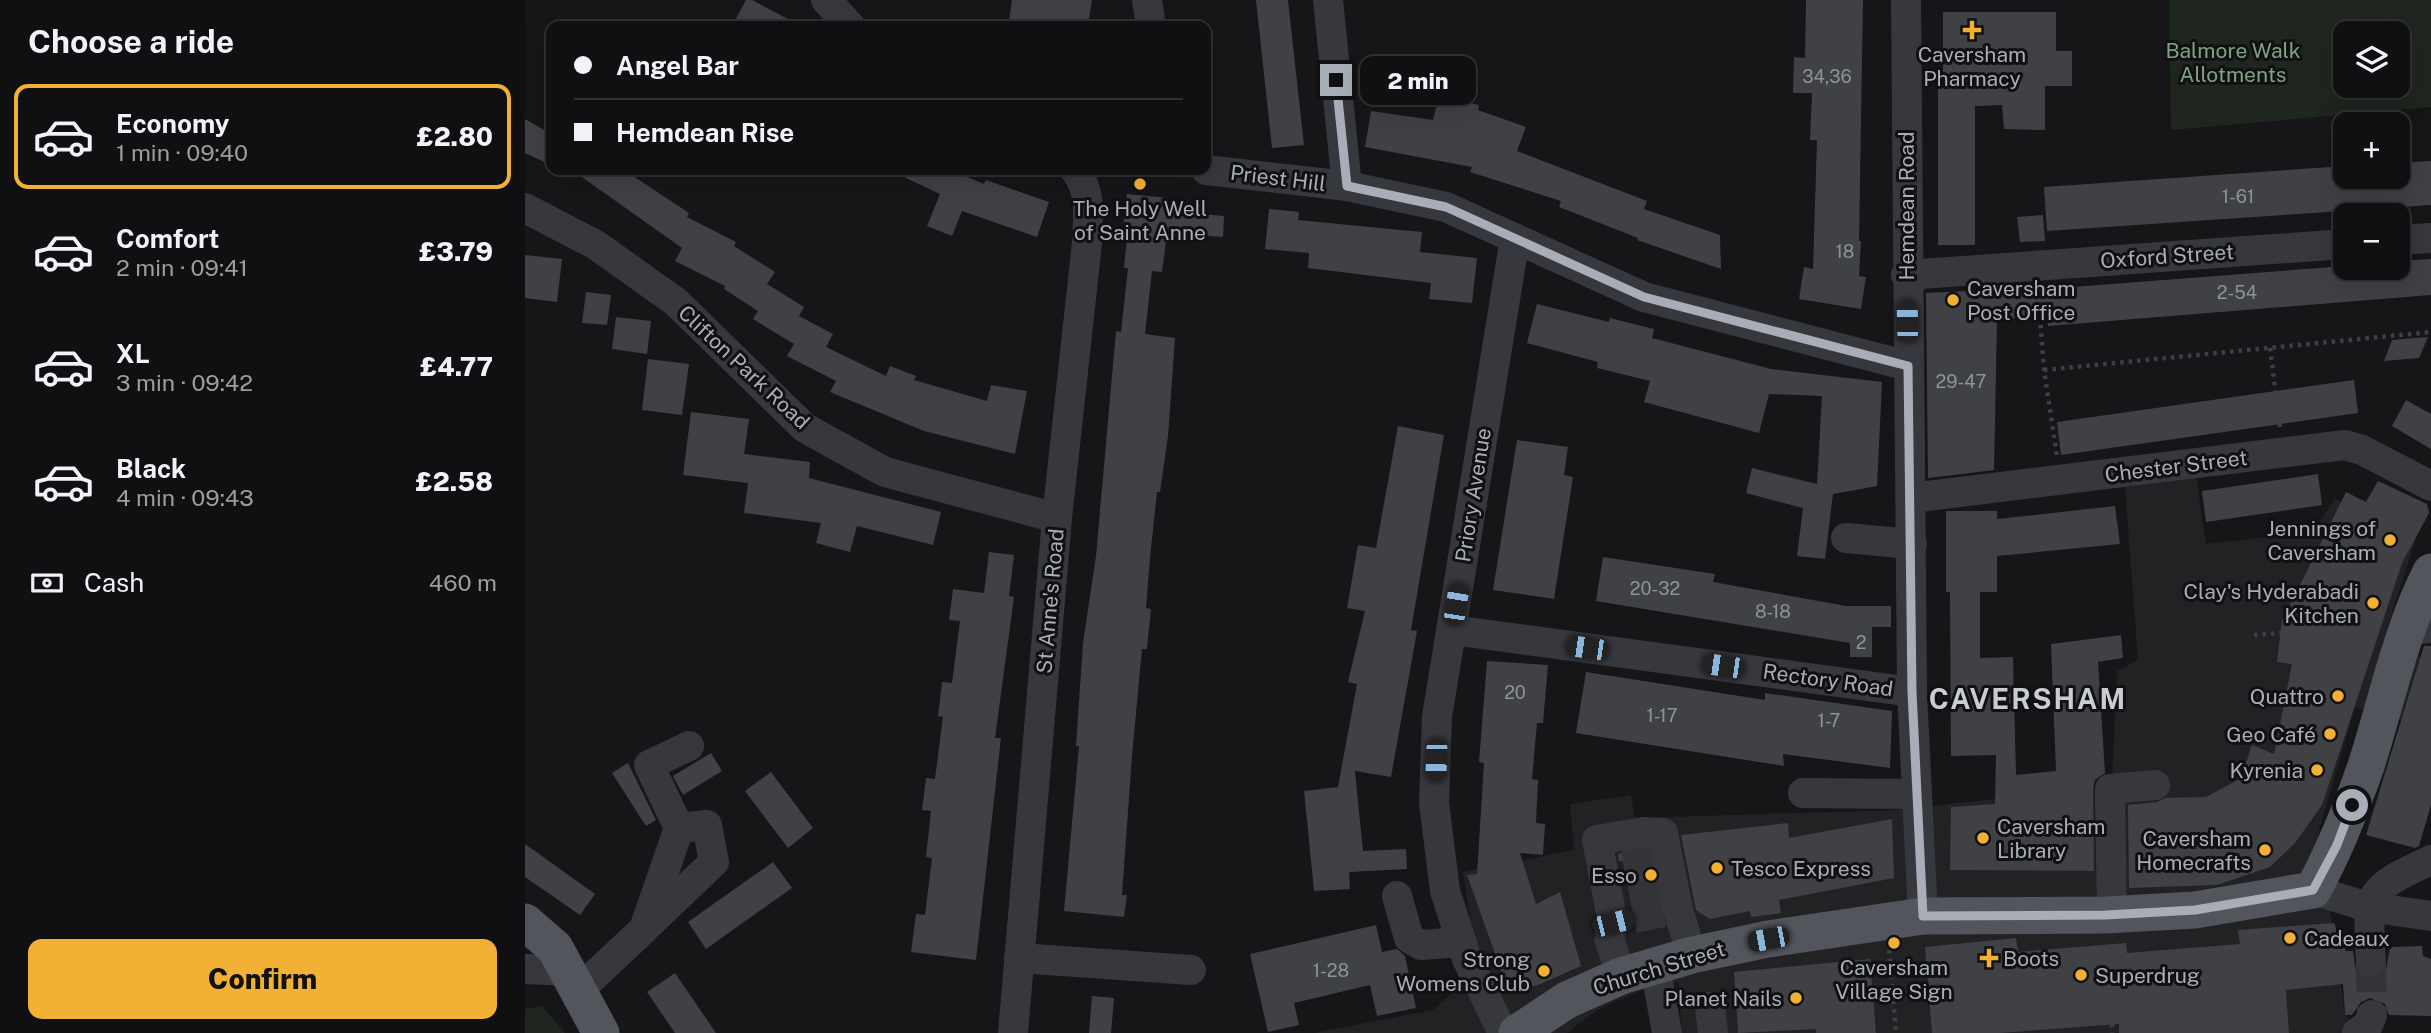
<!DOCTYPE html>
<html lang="en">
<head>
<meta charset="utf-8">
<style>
	body { margin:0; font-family:"Public Sans",sans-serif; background:#19191b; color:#f1f3f6; height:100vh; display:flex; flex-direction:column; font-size:26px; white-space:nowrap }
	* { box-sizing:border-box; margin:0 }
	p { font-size:23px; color:#9c9d9f }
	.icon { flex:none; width:38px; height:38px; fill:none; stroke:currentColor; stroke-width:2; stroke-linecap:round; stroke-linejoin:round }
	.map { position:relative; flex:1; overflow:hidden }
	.details { display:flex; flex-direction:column; background:#101012; width:525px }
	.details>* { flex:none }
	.hud { position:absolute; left:21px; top:21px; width:665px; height:154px; border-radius:14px; box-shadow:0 7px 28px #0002,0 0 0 2px #303032; display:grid; align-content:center; height:154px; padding:0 28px; background:#101012 }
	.fabs { position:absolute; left:1808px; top:21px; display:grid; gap:14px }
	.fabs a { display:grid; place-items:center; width:77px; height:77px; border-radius:14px; background:#101012; box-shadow:0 7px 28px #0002,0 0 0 2px #303032; font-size:35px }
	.end { position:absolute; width:32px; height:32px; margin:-16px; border:9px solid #a8adb8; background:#111; box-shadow:0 0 0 4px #111 }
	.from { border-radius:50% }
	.bubble { position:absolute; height:49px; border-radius:14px; background:#101012; box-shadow:0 7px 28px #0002,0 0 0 2px #303032; font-size:23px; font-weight:800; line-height:49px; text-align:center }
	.car { position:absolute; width:21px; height:42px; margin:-21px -10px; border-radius:9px; box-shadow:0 0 5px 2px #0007; background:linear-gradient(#222 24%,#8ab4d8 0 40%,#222 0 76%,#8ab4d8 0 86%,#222 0) }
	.hud b { display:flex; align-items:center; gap:24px; height:66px; font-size:26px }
	.hud b+b { border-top:2px solid #303032 }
	.hud i { width:18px; height:18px; background:#f1f3f6 }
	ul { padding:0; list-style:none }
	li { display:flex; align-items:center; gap:21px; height:105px; margin:0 14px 10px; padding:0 14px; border:4px solid transparent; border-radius:14px }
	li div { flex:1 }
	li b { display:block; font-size:26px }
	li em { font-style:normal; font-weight:800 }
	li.active { border-color:#f2b134 }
	li>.icon { width:63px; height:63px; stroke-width:1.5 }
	h2 { padding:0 28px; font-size:32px; line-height:84px }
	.pay { display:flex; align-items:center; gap:18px; height:77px; padding:0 28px; font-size:26px }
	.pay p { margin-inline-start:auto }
	.primary-button { display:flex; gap:14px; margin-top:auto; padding:14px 28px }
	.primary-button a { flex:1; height:80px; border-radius:14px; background:#f2b134; color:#111; font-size:28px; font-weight:800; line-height:80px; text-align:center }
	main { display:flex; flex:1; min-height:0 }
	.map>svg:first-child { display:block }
</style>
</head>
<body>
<main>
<section class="details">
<h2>Choose a ride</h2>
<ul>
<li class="active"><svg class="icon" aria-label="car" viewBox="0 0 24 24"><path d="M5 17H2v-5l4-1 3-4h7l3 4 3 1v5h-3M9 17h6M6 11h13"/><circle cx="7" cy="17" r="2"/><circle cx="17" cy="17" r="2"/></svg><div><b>Economy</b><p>1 min · 09:40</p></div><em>£2.80</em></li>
<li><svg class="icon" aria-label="car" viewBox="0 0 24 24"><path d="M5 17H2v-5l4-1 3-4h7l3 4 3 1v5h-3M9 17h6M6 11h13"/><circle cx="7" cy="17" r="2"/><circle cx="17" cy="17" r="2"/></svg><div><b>Comfort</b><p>2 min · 09:41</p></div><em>£3.79</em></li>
<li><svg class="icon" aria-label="car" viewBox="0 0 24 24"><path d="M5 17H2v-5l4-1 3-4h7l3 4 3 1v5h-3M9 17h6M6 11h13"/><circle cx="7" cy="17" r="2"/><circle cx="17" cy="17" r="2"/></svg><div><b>XL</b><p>3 min · 09:42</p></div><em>£4.77</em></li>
<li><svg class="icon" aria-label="car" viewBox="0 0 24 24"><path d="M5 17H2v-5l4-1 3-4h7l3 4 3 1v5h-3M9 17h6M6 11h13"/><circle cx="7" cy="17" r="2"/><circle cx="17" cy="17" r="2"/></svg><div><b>Black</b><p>4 min · 09:43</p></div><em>£2.58</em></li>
</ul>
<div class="pay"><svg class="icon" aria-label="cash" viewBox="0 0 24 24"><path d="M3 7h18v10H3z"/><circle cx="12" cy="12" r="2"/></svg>Cash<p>460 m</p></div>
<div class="primary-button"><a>Confirm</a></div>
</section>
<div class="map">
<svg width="1906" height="1033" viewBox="0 0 1906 1033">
	<rect width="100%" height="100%" fill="#161618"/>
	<!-- built -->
	<path fill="#222225" d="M1671,475L1681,544L1787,532L1810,499L1892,535L1856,647L1906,659V729L1830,707L1794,831L1820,1015L1839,1033H1157L1153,982L1114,991L1072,1010L1042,1033H789L908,1010L953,971L938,872L1049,850L1045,804L1106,795L1110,818L1370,810L1587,786L1592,671L1613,660L1600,487Z"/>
	<!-- green -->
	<g fill="#1e261f" fill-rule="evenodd">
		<path d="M1644,0H1906V107L1646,130ZM1820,33H1872V86H1820Z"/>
		<path d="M17,1006L40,1033H0V1009Z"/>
	</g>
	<!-- building -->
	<g fill="#404145">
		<path d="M221,0H227L276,26H207Z"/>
		<path d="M487,0H567L563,26H522L484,21Z"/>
		<path d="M731,0H763L779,145L747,148Z"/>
		<path d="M1281,0H1338L1334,241H1336L1334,276L1341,277L1336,309L1274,299L1279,267L1288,269L1292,140H1285L1287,93H1268L1269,57L1280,58Z"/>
		<path d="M1418,12H1531V51H1547V86H1520V130L1479,129L1477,105L1450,106V245H1413V73L1418,74Z"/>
		<path d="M914,96L954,105L953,110L1001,127L992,151L1122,201L1119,209L1195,235L1196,269L1112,240L1113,238L1034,207L1036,201L945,172L947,167L840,147L846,111L908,120Z"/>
		<path d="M0,119L26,134V165L0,153Z"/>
		<path d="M1906,161V205L1522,231L1519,187L1820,166V177H1872V163Z"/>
		<path d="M47,170H99L164,213L162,217L211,242L209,246L250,272L242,284L279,307L274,316L308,334L301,347L361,376L365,366L391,376L389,380L462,401L466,385L502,391L490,454L399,431L305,392L311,381L262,356L269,344L228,319L233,311L199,289L200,286L150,261L157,248Z"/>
		<path d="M364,170H425L459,184L461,180L524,202L512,237L437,211L427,236L402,226L415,194Z"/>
		<path d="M602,194L643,198L642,211L699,216L698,237L642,233L637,272L627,271L620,334L650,338L643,436L635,492H632L625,558L621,608L626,609L622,649H617L607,756L597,895H602L599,917L539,911L554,746H551L558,643L571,556L591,331L596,332L603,268H599L603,228H598Z"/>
		<path d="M744,209L774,212L773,220L897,232L895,252L952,258L947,303L904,299L906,283L783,268L784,253L740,249Z"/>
		<path d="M1518,215L1520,241L1495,242L1492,217Z"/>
		<path d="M0,255L37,259L32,302L0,298Z"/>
		<path d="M1906,259V295L1523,326L1522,315L1472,320L1469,470L1403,478L1401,293L1509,288V290L1820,266L1872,268V261Z"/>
		<path d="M61,292L86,295L82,325L57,323Z"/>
		<path d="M1012,304L1084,322L1085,318L1129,329L1127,338L1246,369L1357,382L1352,486L1308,494L1300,559L1272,556L1278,508L1221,493L1227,468L1292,484L1297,396L1244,394L1234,433L1119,402L1125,381L1072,368L1073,362L1002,343Z"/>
		<path d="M91,317L126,321L122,354L87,349Z"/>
		<path d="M1903,337L1894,358L1859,361L1867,340Z"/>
		<path d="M123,359L164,364L157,415L117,410Z"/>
		<path d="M1829,380L1833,413L1536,455L1532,422Z"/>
		<path d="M1881,400L1906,414V449L1867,426Z"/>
		<path d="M166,412L224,419L219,454L285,462L284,478L416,512L408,545L332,526L325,552L291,543L296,523L219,513L223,483L158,475Z"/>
		<path d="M873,426L919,435L886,630L892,631L866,777L830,771L838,851L881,849L882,869L824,872L825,889L789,891L779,791L813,787L832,684L823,682L840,611L822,608L833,545L851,548Z"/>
		<path d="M992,440L1043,447L1039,475L1048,477L1029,599L968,590Z"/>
		<path d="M1793,474L1797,505L1681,522L1677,491Z"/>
		<path d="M1853,481L1902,504L1904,513L1877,563L1797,805L1770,843L1745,867L1692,885L1604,888L1603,805L1632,802L1641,798L1681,797L1716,778L1727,745L1749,754L1767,664L1752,662L1757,621L1821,492L1841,502Z"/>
		<path d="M1590,506L1595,544L1472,556V592H1455V658L1488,657L1491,775L1531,771L1526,644L1596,635L1598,658L1573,662L1580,773L1570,780L1568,789L1569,871L1425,870L1426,807L1470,804L1471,755L1426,756L1425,592H1421V511H1472V519Z"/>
		<path d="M464,552L489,555L484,596L489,597L470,738H476L451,960L386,952L391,914L400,915L407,858L401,857L406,811L397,810L401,778L410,779L418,717L413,716L417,682L427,683L435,621L424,620L428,589L459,593Z"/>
		<path d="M1078,557L1190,574L1188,582L1321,606H1366V627H1347V657H1325V643L1071,601Z"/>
		<path d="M1899,646H1906V805L1894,846L1890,848L1841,835Z"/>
		<path d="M962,661L1023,665L1018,723H1012L1007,779L1013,780L1011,823L1020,824L1018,855L995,853L1011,904L1035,892L1056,966L1013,985L984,993L942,875L952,874L959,763L954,762Z"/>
		<path d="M1061,672L1240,700V693L1367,711L1365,768L1258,754L1259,766L1051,733Z"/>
		<path d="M186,753L197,771L158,795L148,776Z"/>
		<path d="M103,763L131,820L121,826L87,773Z"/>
		<path d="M246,772L288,828L263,848L220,791Z"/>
		<path d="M1367,819L1369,878L1254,900L1256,913L1226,917L1225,911L1185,919L1171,910L1156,835L1263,823L1264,838Z"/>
		<path d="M0,844L70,894L55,915L0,877Z"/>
		<path d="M1123,850L1137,918L1110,923L1098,861H1094L1093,854Z"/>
		<path d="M248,862L267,888L181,949L163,922Z"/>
		<path d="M1809,923L1821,951H1828L1831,971L1839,978L1855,977L1861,970L1865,947L1897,946L1898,956L1906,959V1016L1864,1015L1860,1004L1845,998L1836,1002L1827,1015H1820L1818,984L1761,990L1764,1033H1594V1024L1474,1033H1407L1400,947L1491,938L1493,952L1601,943L1602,953L1715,944L1713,930Z"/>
		<path d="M851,925L857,952L872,949L880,956L891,1008L852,1016L845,985L769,1003L774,1025L743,1032L725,954Z"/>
		<path d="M1345,959L1351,1033H1291V1029L1213,1033L1209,972Z"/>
		<path d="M150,973L191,1033H150L122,992Z"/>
		<path d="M567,996L589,998L586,1033H564Z"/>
	</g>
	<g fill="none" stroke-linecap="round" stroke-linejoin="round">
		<!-- minor-tunnel -->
		<g stroke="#333438" stroke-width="30" stroke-dasharray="30 15" stroke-linecap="butt">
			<path d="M1099,865L1129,859"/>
			<path d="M1105,896L1135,890"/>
			<path d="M1109,918L1139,912"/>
			<path d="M1846,962L1847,1015"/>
		</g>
		<!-- path -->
		<g stroke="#3d3f44" stroke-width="4.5" stroke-dasharray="3.5 5" stroke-linecap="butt">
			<path d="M1513,291L1519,370L1532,456"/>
			<path d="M1745,348L1755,427"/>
			<path d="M1519,370L1906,332"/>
			<path d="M1729,635L1779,631"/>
			<path d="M1364,950L1371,1033"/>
			<path d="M1587,1024V1033"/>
		</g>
		<!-- minor -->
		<g stroke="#37383d" stroke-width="30">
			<path d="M301,0L325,26"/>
			<path d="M622,0L626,26"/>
			<path d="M803,0L822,186"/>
			<path d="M1381,0L1387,692L1398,916"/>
			<path d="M681,170L822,186L921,207L1119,297L1383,366"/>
			<path d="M0,208L71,245L151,302L280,428L360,472L532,518"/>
			<path d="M1872,240L1906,238"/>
			<path d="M1381,275L1820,244"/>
			<path d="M1386,498L1820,445L1837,450L1906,486"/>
			<path d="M1321,538L1387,544"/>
			<path d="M927,630L1387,692"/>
			<path d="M1881,630L1906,628"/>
			<path d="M1278,793L1392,794"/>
			<path d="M1788,890L1843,907L1906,916"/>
			<path d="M872,896L884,938L896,945L937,942"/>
			<path d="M1587,914L1585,789L1630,785"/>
			<path d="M123,925L189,862L182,825L154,828"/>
			<path d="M494,958L666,970"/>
			<path d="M1846,962C1842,892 1841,890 1906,860"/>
			<path d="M1130,965L1142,1033"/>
			<path d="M0,969L44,971"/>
			<path d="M1096,976L1084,938L1088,923L1072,840L1119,832L1138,833L1153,910L1167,955"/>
			<path d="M54,990L119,929L154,828L124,765L164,746"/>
			<path d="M1185,1007L1188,1033"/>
			<path d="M488,1033L532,518L562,243C563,217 567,191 550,170"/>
			<path d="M978,1033L942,959L920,891L909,803L912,717L990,238"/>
			<path d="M1832,1033L1843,1025L1847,1015"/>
		</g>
		<!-- major -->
		<g stroke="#53555c" stroke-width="37">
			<path d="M0,922L30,948L76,1033"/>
			<path d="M992,1033L1042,1000L1096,976L1167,955L1243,939L1398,916L1581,915L1670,910L1788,890C1810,850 1826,809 1841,766C1862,701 1875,633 1906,572"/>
		</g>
	</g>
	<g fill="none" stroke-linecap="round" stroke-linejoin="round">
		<!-- route -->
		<path stroke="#a8adb8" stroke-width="9" d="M811,80L822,186L921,207L1119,297L1383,366L1387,692L1398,916L1581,915L1670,910L1788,890L1812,845L1827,805"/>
	</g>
	<!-- markers -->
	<g fill="#f2b134" stroke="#111113" stroke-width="2.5">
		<path d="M1443.5 19.5h7v7h7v7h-7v7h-7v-7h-7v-7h7z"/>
		<circle cx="615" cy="184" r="7"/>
		<circle cx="1428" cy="300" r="7"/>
		<circle cx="1865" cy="540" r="7"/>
		<circle cx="1848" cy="603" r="7"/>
		<circle cx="1813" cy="696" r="7"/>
		<circle cx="1805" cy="734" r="7"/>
		<circle cx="1792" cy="770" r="7"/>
		<circle cx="1458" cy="838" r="7"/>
		<circle cx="1740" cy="850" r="7"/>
		<circle cx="1192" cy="868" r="7"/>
		<circle cx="1126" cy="875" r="7"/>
		<circle cx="1765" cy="938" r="7"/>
		<circle cx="1369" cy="943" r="7"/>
		<path d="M1460.5 947.5h7v7h7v7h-7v7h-7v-7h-7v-7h7z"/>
		<circle cx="1019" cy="971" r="7"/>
		<circle cx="1556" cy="975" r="7"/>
		<circle cx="1271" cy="998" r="7"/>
	</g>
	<g text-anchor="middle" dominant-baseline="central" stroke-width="6" stroke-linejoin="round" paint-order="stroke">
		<!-- number labels -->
		<g font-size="18" fill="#8e929b">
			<text x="1302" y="76">34,36</text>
			<text x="1713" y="196">1-61</text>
			<text x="1320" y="251">18</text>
			<text x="1712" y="292">2-54</text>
			<text x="1436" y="381">29-47</text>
			<text x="1130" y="588">20-32</text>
			<text x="1248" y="611">8-18</text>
			<text x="1336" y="642">2</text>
			<text x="990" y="692">20</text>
			<text x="1137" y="715">1-17</text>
			<text x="1304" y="720">1-7</text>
			<text x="806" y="970">1-28</text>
		</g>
		<!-- park labels -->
		<g font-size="21" fill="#7fa381" stroke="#111113">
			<text x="1708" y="50">Balmore Walk<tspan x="1708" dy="24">Allotments</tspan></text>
		</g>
		<!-- poi labels -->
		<g font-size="21" fill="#a8adb8" stroke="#111113" text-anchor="end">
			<text x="1447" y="54" text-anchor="middle">Caversham<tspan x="1447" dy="24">Pharmacy</tspan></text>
			<text x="615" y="208" text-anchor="middle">The Holy Well<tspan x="615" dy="24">of Saint Anne</tspan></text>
			<text x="1442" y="288" text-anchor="start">Caversham<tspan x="1442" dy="24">Post Office</tspan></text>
			<text x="1851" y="528">Jennings of<tspan x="1851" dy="24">Caversham</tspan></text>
			<text x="1834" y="591">Clay's Hyderabadi<tspan x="1834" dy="24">Kitchen</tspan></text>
			<text x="1799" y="696">Quattro</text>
			<text x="1791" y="734">Geo Café</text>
			<text x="1778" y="770">Kyrenia</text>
			<text x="1472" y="826" text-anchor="start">Caversham<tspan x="1472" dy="24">Library</tspan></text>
			<text x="1726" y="838">Caversham<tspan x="1726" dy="24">Homecrafts</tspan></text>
			<text x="1206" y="868" text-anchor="start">Tesco Express</text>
			<text x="1112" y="875">Esso</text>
			<text x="1779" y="938" text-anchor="start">Cadeaux</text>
			<text x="1478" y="958" text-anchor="start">Boots</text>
			<text x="1005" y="959">Strong<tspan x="1005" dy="24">Womens Club</tspan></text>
			<text x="1369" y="967" text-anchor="middle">Caversham<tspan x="1369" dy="24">Village Sign</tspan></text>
			<text x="1570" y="975" text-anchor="start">Superdrug</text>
			<text x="1257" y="998">Planet Nails</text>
		</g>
		<!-- street labels -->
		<g font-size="21" fill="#a8adb8" stroke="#111113">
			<text transform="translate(753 178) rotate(7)">Priest Hill</text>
			<text transform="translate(1381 206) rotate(-90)">Hemdean Road</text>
			<text transform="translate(1642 256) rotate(-4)">Oxford Street</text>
			<text transform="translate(219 367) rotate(43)">Clifton Park Road</text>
			<text transform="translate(1651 466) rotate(-7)">Chester Street</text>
			<text transform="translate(948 495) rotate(-81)">Priory Avenue</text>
			<text transform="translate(525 601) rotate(-85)">St Anne's Road</text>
			<text transform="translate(1303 680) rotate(8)">Rectory Road</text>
			<text transform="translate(1134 968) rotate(-17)">Church Street</text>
		</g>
		<!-- district labels -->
		<g font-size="28" font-weight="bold" letter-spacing="2" fill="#c9ccd4" stroke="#111113">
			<text x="1503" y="698">CAVERSHAM</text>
		</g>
	</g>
</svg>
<div class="fabs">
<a><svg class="icon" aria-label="layers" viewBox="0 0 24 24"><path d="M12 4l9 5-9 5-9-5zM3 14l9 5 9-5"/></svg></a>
<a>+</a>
<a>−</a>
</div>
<i class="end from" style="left:1827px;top:805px"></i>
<i class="end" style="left:811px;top:80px"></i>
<div class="bubble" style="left:835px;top:56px;width:116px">2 min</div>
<i class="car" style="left:1382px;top:321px;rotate:359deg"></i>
<i class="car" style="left:931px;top:604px;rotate:9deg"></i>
<i class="car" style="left:1062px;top:648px;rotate:278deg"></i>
<i class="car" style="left:1198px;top:666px;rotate:278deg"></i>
<i class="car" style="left:911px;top:760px;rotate:182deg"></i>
<i class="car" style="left:1088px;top:923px;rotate:76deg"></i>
<i class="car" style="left:1243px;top:939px;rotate:259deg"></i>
<div class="hud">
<b><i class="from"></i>Angel Bar</b>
<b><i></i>Hemdean Rise</b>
</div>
</div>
</main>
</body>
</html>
